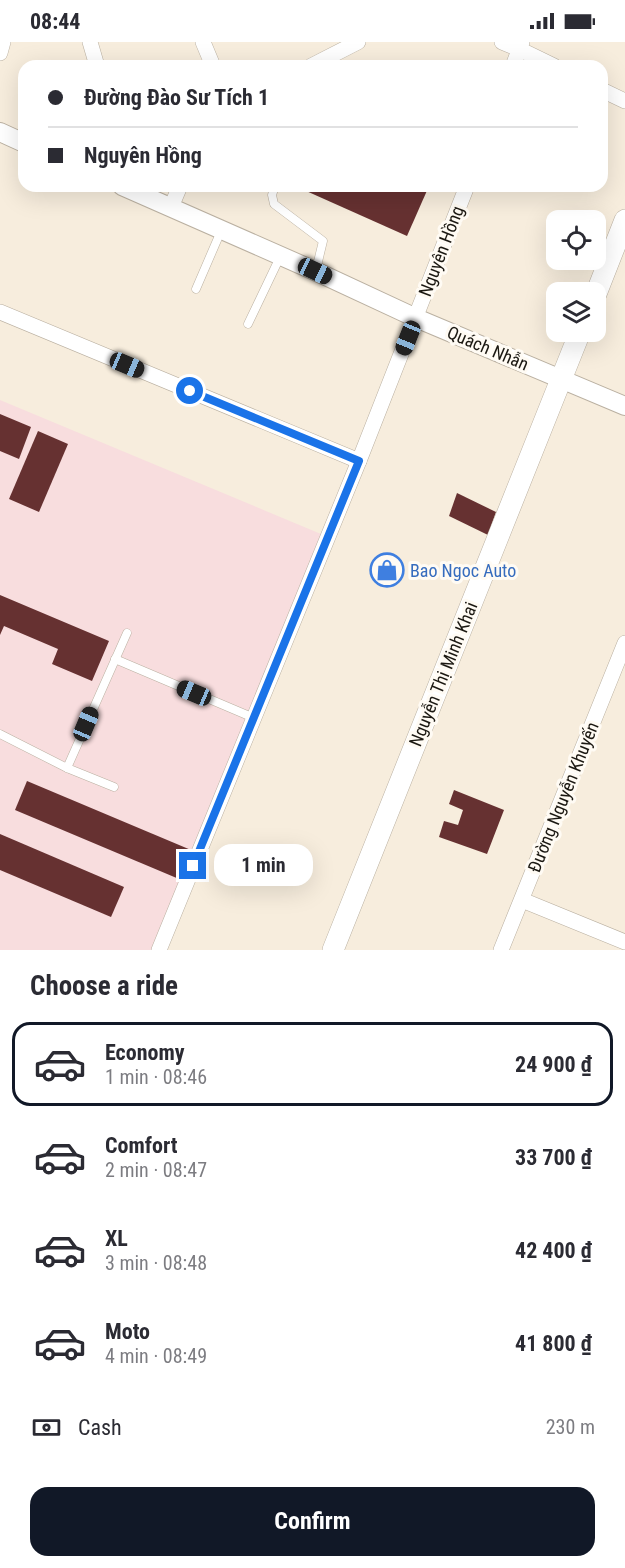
<!DOCTYPE html>
<html lang="en">
<head>
<meta charset="utf-8">
<style>
	body { margin:0; font-family:"Roboto Condensed",sans-serif; background:#f2f2f3; color:#2b2b33; height:100vh; display:flex; flex-direction:column; font-size:22px; white-space:nowrap }
	* { box-sizing:border-box; margin:0 }
	p { font-size:20px; color:#7c7c81 }
	.icon { flex:none; width:33px; height:33px; fill:none; stroke:currentColor; stroke-width:2; stroke-linecap:round; stroke-linejoin:round }
	.map { position:relative; height:908px; overflow:hidden }
	.drawer { display:flex; flex-direction:column; background:#fff; flex:1 }
	.drawer>* { flex:none }
	.banner { position:absolute; left:18px; top:18px; width:590px; height:132px; border-radius:18px; box-shadow:0 6px 24px #0002; display:grid; align-content:center; height:132px; padding:0 30px; background:#fff }
	.fabs { position:absolute; left:546px; top:168px; display:grid; gap:12px }
	.fabs a { display:grid; place-items:center; width:60px; height:60px; border-radius:12px; background:#fff; box-shadow:0 6px 24px #0002; font-size:30px }
	.end { position:absolute; width:27px; height:27px; margin:-14px; border:8px solid #1a73e8; background:#fff; box-shadow:0 0 0 3px #fff }
	.from { border-radius:50% }
	.bubble { position:absolute; height:42px; border-radius:18px; background:#fff; box-shadow:0 6px 24px #0002; font-size:20px; font-weight:700; line-height:42px; text-align:center }
	.car { position:absolute; width:18px; height:36px; margin:-18px -9px; border-radius:8px; box-shadow:0 0 4px 2px #0007; background:linear-gradient(#222 24%,#8ab4d8 0 40%,#222 0 76%,#8ab4d8 0 86%,#222 0) }
	.banner b { display:flex; align-items:center; gap:21px; height:57px; font-size:22px }
	.banner b+b { border-top:2px solid #e1e1e2 }
	.banner i { width:15px; height:15px; background:#2b2b33 }
	ul { padding:0; list-style:none }
	li { display:flex; align-items:center; gap:18px; height:84px; margin:0 12px 9px; padding:0 18px; border:3px solid transparent; border-radius:18px }
	li div { flex:1 }
	li b { display:block; font-size:22px }
	li em { font-style:normal; font-weight:700 }
	li.active { border-color:#111827 }
	li>.icon { width:54px; height:54px; stroke-width:1.5 }
	h2 { padding:0 30px; font-size:27px; line-height:72px }
	.pay { display:flex; align-items:center; gap:15px; height:66px; padding:0 30px; font-size:22px }
	.pay p { margin-inline-start:auto }
	.action { display:flex; gap:12px; margin-top:auto; padding:12px 30px }
	.action a { flex:1; height:69px; border-radius:18px; background:#111827; color:#fff; font-size:24px; font-weight:700; line-height:69px; text-align:center }
	.status { display:flex; justify-content:space-between; align-items:center; height:42px; padding:0 30px; background:#fff; direction:ltr }
	.status svg { height:16px; fill:currentColor }
	.map>svg:first-child { display:block }
</style>
</head>
<body>
<div class="status"><b>08:44</b><svg viewBox="0 0 49 12"><path d="M0 12V9h3v3zM5 12V6h3v6zM10 12V3h3v9zM15 12V0h3v12zM26 1h20v11H26zM47 4h2v5h-2z"/></svg></div>
<div class="map">
<svg width="625" height="908" viewBox="0 0 625 908">
	<rect width="100%" height="100%" fill="#f7eddd"/>
	<!-- education -->
	<path fill="#f8ddde" d="M0,358L321,492L152,908H0Z"/>
	<!-- building -->
	<g fill="#663131">
		<path d="M295,144H429L407,194Z"/>
		<path d="M0,372L31,385L19,417L0,409Z"/>
		<path d="M38,389L68,402L39,470L9,457Z"/>
		<path d="M457,451L496,470L488,493L449,474Z"/>
		<path d="M0,553L109,599L92,639L52,622L58,607L4,584L0,593Z"/>
		<path d="M27,739L191,808L179,837L15,768Z"/>
		<path d="M454,748L504,768L487,812L439,795L444,779L458,783L463,768L449,762Z"/>
		<path d="M0,792L124,845L111,875L0,828Z"/>
	</g>
	<g fill="none" stroke-linecap="round" stroke-linejoin="round">
		<defs>
			<g id="service">
				<path d="M275,144L272,153L274,162L323,199L316,228"/>
				<path d="M196,247L221,189"/>
				<path d="M248,282L280,215"/>
				<path d="M115,617L254,676"/>
				<path d="M0,692L67,726L114,745"/>
				<path d="M67,726L127,591"/>
			</g>
			<g id="minor">
				<path d="M90,0L97,24"/>
				<path d="M203,0L213,24"/>
				<path d="M502,0L519,7L554,24"/>
				<path d="M0,11L3,0"/>
				<path d="M311,24L358,0"/>
				<path d="M513,24L522,0"/>
				<path d="M602,48L625,59"/>
				<path d="M171,165L180,144"/>
				<path d="M0,270L359,419"/>
				<path d="M522,858L625,900"/>
				<path d="M159,908L359,419L467,144"/>
				<path d="M501,908L625,601"/>
			</g>
			<g id="tertiary">
				<path d="M0,90L24,101"/>
				<path d="M122,144L315,229L416,276L625,364"/>
			</g>
			<g id="secondary">
				<path d="M596,252L625,178"/>
				<path d="M333,908L580,290"/>
			</g>
		</defs>
		<!-- service casing -->
		<use href="#service" stroke="#bab0a1" stroke-width="9"/>
		<!-- minor casing -->
		<use href="#minor" stroke="#bab0a1" stroke-width="16"/>
		<!-- tertiary casing -->
		<use href="#tertiary" stroke="#bab0a1" stroke-width="20"/>
		<!-- secondary casing -->
		<use href="#secondary" stroke="#bab0a1" stroke-width="22"/>
		<!-- service -->
		<use href="#service" stroke="#fff" stroke-width="8"/>
		<!-- minor -->
		<use href="#minor" stroke="#fff" stroke-width="15"/>
		<!-- tertiary -->
		<use href="#tertiary" stroke="#fff" stroke-width="18"/>
		<!-- secondary -->
		<use href="#secondary" stroke="#fff" stroke-width="21"/>
	</g>
	<g fill="none" stroke-linecap="round" stroke-linejoin="round">
		<!-- route -->
		<path stroke="#1a73e8" stroke-width="8" d="M190,349L359,419L193,824"/>
	</g>
	<!-- icons -->
	<defs>
		<symbol id="shop-ring" viewBox="-11 -11 22 22"><circle r="9.5" fill="#fffbf4" stroke="#3f7fe0" stroke-width="1.5"/><path d="M-5-2.5h2.3a2.7 3.5 0 0 1 5.4 0H5L5.5 6h-11ZM-1.5-2.5h3a1.5 2.3 0 0 0-3 0Z" fill="#3f7fe0"/></symbol>
	</defs>
	<g fill-rule="evenodd">
		<use href="#shop-ring" x="368" y="509" width="38" height="38"/>
	</g>
	<g text-anchor="middle" dominant-baseline="central" stroke-width="6" stroke-linejoin="round" paint-order="stroke">
		<!-- street labels -->
		<g font-size="18" fill="#1b1812" stroke="#fffbf4">
			<text transform="translate(441 209) rotate(-69)">Nguyên Hồng</text>
			<text transform="translate(488 306) rotate(23)">Quách Nhẫn</text>
			<text transform="translate(443 632) rotate(-68)">Nguyễn Thị Minh Khai</text>
			<text transform="translate(563 755) rotate(-68)">Đường Nguyễn Khuyến</text>
		</g>
		<!-- shop labels -->
		<g font-size="18" fill="#366cbe" stroke="#fffbf4" text-anchor="start">
			<text x="410" y="528">Bao Ngoc Auto</text>
		</g>
	</g>
</svg>
<div class="fabs">
<a><svg class="icon" aria-label="locate" viewBox="0 0 24 24"><circle cx="12" cy="12" r="6"/><path d="M12 2v4M12 18v4M2 12h4M18 12h4"/></svg></a>
<a><svg class="icon" aria-label="layers" viewBox="0 0 24 24"><path d="M12 4l9 5-9 5-9-5zM3 14l9 5 9-5"/></svg></a>
</div>
<i class="end from" style="left:190px;top:349px"></i>
<i class="end" style="left:193px;top:824px"></i>
<div class="bubble" style="left:214px;top:802px;width:99px">1 min</div>
<i class="car" style="left:315px;top:229px;rotate:115deg"></i>
<i class="car" style="left:408px;top:296px;rotate:202deg"></i>
<i class="car" style="left:127px;top:323px;rotate:113deg"></i>
<i class="car" style="left:194px;top:651px;rotate:293deg"></i>
<i class="car" style="left:86px;top:682px;rotate:23deg"></i>
<div class="banner">
<b><i class="from"></i>Đường Đào Sư Tích 1</b>
<b><i></i>Nguyên Hồng</b>
</div>
</div>
<section class="drawer">
<h2>Choose a ride</h2>
<ul>
<li class="active"><svg class="icon" aria-label="car" viewBox="0 0 24 24"><path d="M5 17H2v-5l4-1 3-4h7l3 4 3 1v5h-3M9 17h6M6 11h13"/><circle cx="7" cy="17" r="2"/><circle cx="17" cy="17" r="2"/></svg><div><b>Economy</b><p>1 min · 08:46</p></div><em>24 900 ₫</em></li>
<li><svg class="icon" aria-label="car" viewBox="0 0 24 24"><path d="M5 17H2v-5l4-1 3-4h7l3 4 3 1v5h-3M9 17h6M6 11h13"/><circle cx="7" cy="17" r="2"/><circle cx="17" cy="17" r="2"/></svg><div><b>Comfort</b><p>2 min · 08:47</p></div><em>33 700 ₫</em></li>
<li><svg class="icon" aria-label="car" viewBox="0 0 24 24"><path d="M5 17H2v-5l4-1 3-4h7l3 4 3 1v5h-3M9 17h6M6 11h13"/><circle cx="7" cy="17" r="2"/><circle cx="17" cy="17" r="2"/></svg><div><b>XL</b><p>3 min · 08:48</p></div><em>42 400 ₫</em></li>
<li><svg class="icon" aria-label="car" viewBox="0 0 24 24"><path d="M5 17H2v-5l4-1 3-4h7l3 4 3 1v5h-3M9 17h6M6 11h13"/><circle cx="7" cy="17" r="2"/><circle cx="17" cy="17" r="2"/></svg><div><b>Moto</b><p>4 min · 08:49</p></div><em>41 800 ₫</em></li>
</ul>
<div class="pay"><svg class="icon" aria-label="cash" viewBox="0 0 24 24"><path d="M3 7h18v10H3z"/><circle cx="12" cy="12" r="2"/></svg>Cash<p>230 m</p></div>
<div class="action"><a>Confirm</a></div>
</section>
</body>
</html>
